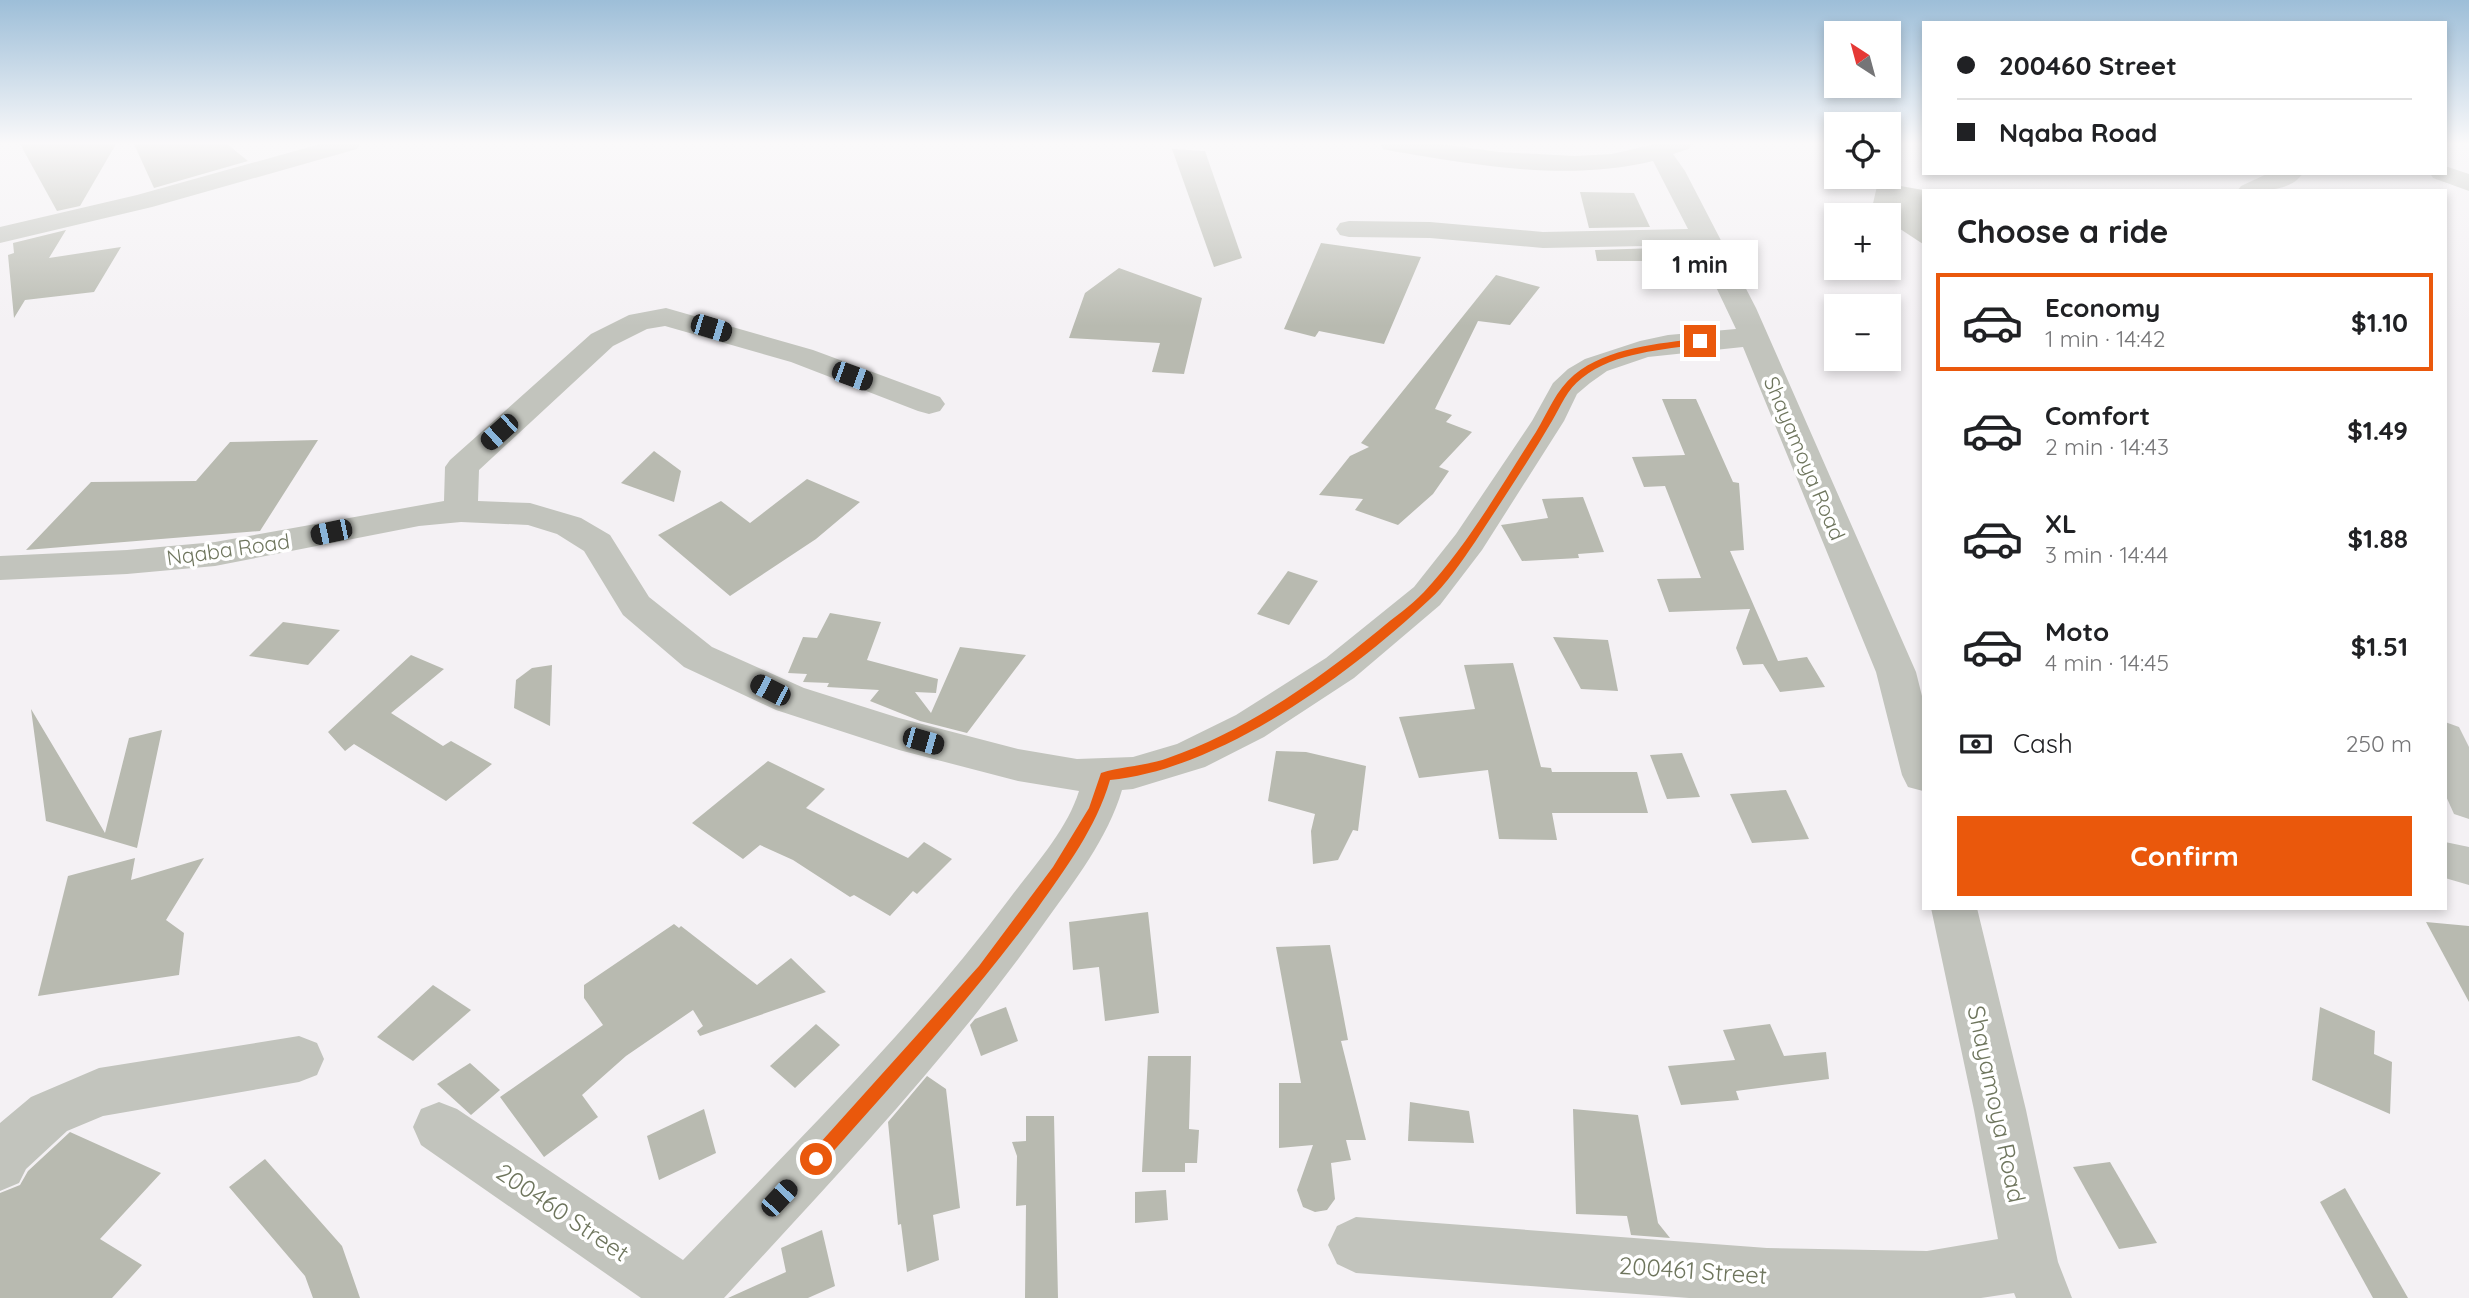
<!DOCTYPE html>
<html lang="en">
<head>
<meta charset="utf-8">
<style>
	body { margin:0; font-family:Quicksand,sans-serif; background:#f2f2f2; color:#202124; height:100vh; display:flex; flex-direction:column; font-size:26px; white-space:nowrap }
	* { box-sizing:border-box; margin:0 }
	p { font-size:23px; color:#757577 }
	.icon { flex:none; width:38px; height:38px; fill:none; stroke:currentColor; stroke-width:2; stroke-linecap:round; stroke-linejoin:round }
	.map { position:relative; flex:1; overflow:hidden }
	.side { position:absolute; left:1922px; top:189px; width:525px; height:721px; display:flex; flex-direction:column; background:#fff; border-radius:0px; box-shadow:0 4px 10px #0003 }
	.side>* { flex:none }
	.hud { position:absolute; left:1922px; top:21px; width:525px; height:154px; border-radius:0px; box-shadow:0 4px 10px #0003; display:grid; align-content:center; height:154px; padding:0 35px; background:#fff }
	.needle { width:46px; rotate:324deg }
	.buttons { position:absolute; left:1824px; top:21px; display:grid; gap:14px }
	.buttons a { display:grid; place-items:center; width:77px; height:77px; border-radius:0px; background:#fff; box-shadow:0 4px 10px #0003; font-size:35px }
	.end { position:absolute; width:32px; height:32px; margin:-16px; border:9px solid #ea580c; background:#fff; box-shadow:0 0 0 4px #fff }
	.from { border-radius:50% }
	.bubble { position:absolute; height:49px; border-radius:0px; background:#fff; box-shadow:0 4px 10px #0003; font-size:23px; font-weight:700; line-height:49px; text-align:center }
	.car { position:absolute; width:21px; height:42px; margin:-21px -10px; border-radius:9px; box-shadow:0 0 5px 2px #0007; background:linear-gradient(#222 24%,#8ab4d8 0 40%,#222 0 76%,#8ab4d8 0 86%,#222 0) }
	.hud b { display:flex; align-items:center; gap:24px; height:66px; font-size:26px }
	.hud b+b { border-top:2px solid #e0e0e0 }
	.hud i { width:18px; height:18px; background:#202124 }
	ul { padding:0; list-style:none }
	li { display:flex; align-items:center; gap:21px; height:98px; margin:0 14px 10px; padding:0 21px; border:4px solid transparent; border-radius:0px }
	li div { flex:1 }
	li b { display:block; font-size:26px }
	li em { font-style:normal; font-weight:700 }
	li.current { border-color:#ea580c }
	li>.icon { width:63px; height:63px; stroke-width:1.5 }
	h2 { padding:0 35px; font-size:32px; line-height:84px }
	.pay { display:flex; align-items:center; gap:18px; height:77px; padding:0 35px; font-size:26px }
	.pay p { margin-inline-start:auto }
	.primary-button { display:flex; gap:14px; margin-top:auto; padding:14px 35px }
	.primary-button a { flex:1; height:80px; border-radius:0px; background:#ea580c; color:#fff; font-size:28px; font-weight:700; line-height:80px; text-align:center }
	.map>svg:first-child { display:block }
</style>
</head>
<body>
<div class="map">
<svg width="2469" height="1298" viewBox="0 0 2469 1298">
	<rect width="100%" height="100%" fill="#f4f1f4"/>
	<!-- building -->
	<g fill="#b8bab0">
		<path d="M20,144H116L80,206L57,211Z"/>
		<path d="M134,144H227L248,161L154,188Z"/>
		<path d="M1172,149L1205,151L1242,258L1214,267Z"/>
		<path d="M1878,182L1923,190V244L1888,221V215L1871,212Z"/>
		<path d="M1580,192L1634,193L1650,227L1589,228Z"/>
		<path d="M66,230L49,258L121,247L94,292L25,300L14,318L8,255L14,253L13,243Z"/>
		<path d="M1321,243L1421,257L1384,344L1319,331L1315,337L1284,329Z"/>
		<path d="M1659,248L1665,261H1597L1595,250Z"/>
		<path d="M1119,268L1202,298L1184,374L1152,372L1160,343L1069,338L1085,293Z"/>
		<path d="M1496,275L1540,287L1510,325L1478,321L1435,409L1452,415L1446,422L1472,432L1439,467L1449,471L1433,494L1398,525L1355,510L1363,499L1319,495L1350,456L1369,447L1361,443Z"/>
		<path d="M1662,399H1696L1733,482L1739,483L1744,550L1730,551L1778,661L1807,657L1825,687L1780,692L1763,664L1743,665L1736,648L1750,609L1669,612L1657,579L1701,578L1665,486L1644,487L1632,457L1685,455Z"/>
		<path d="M318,440L260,531L26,550L91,482L196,481L230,442Z"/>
		<path d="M654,451L681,471L674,502L621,483Z"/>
		<path d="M807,479L860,502L816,539L730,596L658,535L721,501L750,523Z"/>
		<path d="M1583,497L1604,552L1578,554L1579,558L1522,561L1501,525L1548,518L1542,499Z"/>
		<path d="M1288,571L1318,581L1289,625L1257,614Z"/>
		<path d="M830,613L881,622L867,660L938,679L936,693L915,692L931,713L960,647L1026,655L967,733L920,721L870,701L879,690L827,687L829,683L803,682L807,674L788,673L803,637L817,638Z"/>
		<path d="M283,622L340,630L308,665L249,656Z"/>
		<path d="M1553,637L1608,640L1618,691L1581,689Z"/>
		<path d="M411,655L444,669L391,713L443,746L451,741L492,764L446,801L354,744L345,751L328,732Z"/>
		<path d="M1513,663L1541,767L1551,768L1552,772H1637L1648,813H1552L1557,840L1499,839L1488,770L1419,778L1399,717L1475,709L1464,665Z"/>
		<path d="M552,665L550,726L514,708L516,680L532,668Z"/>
		<path d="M31,709L105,833L129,738L162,730L137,848L46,821Z"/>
		<path d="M1276,751L1306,752L1366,766L1358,831L1353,830L1338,860L1313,864L1311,831L1315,814L1268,801Z"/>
		<path d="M1682,753L1700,797L1667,799L1650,755Z"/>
		<path d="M768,761L825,789L806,808L908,858L924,842L952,859L917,894L913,891L890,916L854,895L850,897L793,860L760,845L743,859L692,823Z"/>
		<path d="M1786,790L1809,839L1752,843L1730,794Z"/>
		<path d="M135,858L131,880L204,858L166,920L184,933L179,975L38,996L68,876Z"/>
		<path d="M1148,912L1159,1013L1105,1021L1099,967L1073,970L1069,922Z"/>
		<path d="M2426,922L2469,926V1002Z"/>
		<path d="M674,924L679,928L681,926L757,985L791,958L826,992L700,1036L697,1031L703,1026L693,1010L626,1056L582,1095L598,1117L544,1157L500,1097L603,1025L584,998V985Z"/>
		<path d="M1330,945L1348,1040L1341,1041L1366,1140H1346L1351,1160L1331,1163L1335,1199L1327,1210L1315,1212L1303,1207L1297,1190L1313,1145L1279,1148V1083H1301L1276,947Z"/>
		<path d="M433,985L471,1010L413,1061L377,1037Z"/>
		<path d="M1006,1007L1018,1041L981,1056L970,1025L975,1019Z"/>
		<path d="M2320,1007L2375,1031L2374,1054L2392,1062L2390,1114L2312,1080Z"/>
		<path d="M816,1024L840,1045L795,1088L770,1066Z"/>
		<path d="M1770,1024L1784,1056L1826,1052L1829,1079L1736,1091L1739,1100L1681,1105L1668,1066L1735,1060L1723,1030Z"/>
		<path d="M1148,1056H1191L1189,1129L1199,1130L1197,1163H1185V1172H1142Z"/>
		<path d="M470,1063L500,1090L471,1115L437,1084Z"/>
		<path d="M927,1076L946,1089L960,1208L933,1215L939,1260L907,1272L901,1224L898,1225L888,1122Z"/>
		<path d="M1410,1102L1469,1111L1474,1143L1408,1141Z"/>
		<path d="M704,1109L716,1153L659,1180L647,1136Z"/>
		<path d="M1573,1109L1638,1115L1658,1223L1670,1238L1631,1235L1627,1216L1576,1214Z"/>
		<path d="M1026,1116H1054L1058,1298H1025L1026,1205L1016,1206L1017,1156L1012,1142L1026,1141Z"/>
		<path d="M70,1132L161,1173L100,1239L142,1265L112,1298H0V1193L20,1185L28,1171Z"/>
		<path d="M265,1159L342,1246L360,1298H313L305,1276L229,1187Z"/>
		<path d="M2110,1162L2157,1243L2119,1249L2073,1167Z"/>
		<path d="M2345,1188L2408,1298H2373L2320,1202Z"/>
		<path d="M1166,1190L1168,1220L1135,1223V1192Z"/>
		<path d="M822,1230L835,1286L808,1298H728L786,1272L781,1248Z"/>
	</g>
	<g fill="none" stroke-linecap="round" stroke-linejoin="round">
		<!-- minor -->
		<g fill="#c2c4bd" fill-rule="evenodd">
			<path d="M320,144H360L357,149L152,207L0,243V227L137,195Z"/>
			<path d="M1380,144H1441L1499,152L1575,156L1612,154L1655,144H1692L1689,149L1673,154L1685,171L1756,308L1916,672L1923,700V791L1908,787L1902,775L1876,672L1743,347L1648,357L1607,371L1590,383L1577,394L1564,421L1482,550L1440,605L1354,678L1264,737L1205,767L1133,789L1122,790C1108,838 1074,882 1045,922C950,1057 835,1177 724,1298H641L421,1145L413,1127L421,1109L439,1102L457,1109L683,1260C795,1143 913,1028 1010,898C1034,866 1067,830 1079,791L1018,781L899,750L776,710L684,667L623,615L584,551L557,534L528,525L461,522L419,526L215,566L127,574L0,580V556L127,550L215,542L444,501L445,467L450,460L591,334L629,315L666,308L813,350L940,397L945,404L940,411L929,414L918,411L791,362L665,326L647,329L613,346L479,470L478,501L530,503L581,518L610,535L649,597L712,647L804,688L899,718L1018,749L1077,759L1133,757L1177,744L1236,715L1326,658L1414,587L1456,534L1532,421L1553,383L1568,369L1585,359L1640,341L1668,335L1736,329L1696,245L1543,248L1430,238L1349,237L1340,235L1336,229L1340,223L1349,221L1430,222L1543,232L1688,229L1653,161C1567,182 1477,165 1392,151L1383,149Z"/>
			<path d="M2445,166L2469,174V191L2433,178L2430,173H2445Z"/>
			<path d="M2269,173H2303C2290,193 2258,191 2237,191L2241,186Z"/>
			<path d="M2445,722L2459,727L2469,747V819L2454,814L2445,794Z"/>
			<path d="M2445,842L2469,847V885L2445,878Z"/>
			<path d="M1931,908H1977L2026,1110L2058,1262L2072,1298H2016L2014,1293L1981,1298H1689L1356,1273L1337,1264L1328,1245L1337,1226L1356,1217L1767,1248L1927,1251L1998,1239L1974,1110Z"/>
			<path d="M299,1036L317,1043L324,1059L317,1075L299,1082L103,1116L67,1131L26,1169L19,1183L0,1191V1123L31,1097L99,1068Z"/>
		</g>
	</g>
	<!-- sky -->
	<linearGradient id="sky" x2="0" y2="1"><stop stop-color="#9dbed8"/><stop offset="0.44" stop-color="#faf9fa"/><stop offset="1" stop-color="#faf9fa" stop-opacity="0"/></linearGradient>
	<rect width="2469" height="326" fill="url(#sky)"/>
	<!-- route -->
	<path fill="#ea580c" d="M1700,338L1704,341L1703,343C1662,351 1616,351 1582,378C1567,389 1561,406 1552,421C1528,462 1501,502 1475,542C1462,561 1446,585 1429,600C1349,675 1221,769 1110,780C1096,828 1066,868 1037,909C971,999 896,1080 822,1164L816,1167L811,1164L808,1159L811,1153L979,966L1053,867L1089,808L1101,773C1123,766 1146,766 1168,758C1245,731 1317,681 1379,630C1394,617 1411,606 1424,592C1468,545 1501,486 1536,432C1548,412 1556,390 1574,375C1608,347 1659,344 1700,338Z"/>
	<g text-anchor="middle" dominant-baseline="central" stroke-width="7" stroke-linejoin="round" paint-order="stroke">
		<!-- street labels -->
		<g font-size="21" fill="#6e755d" stroke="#fff">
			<text transform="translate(1805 458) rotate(67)">Shayamoya Road</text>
			<text transform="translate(228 549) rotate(-8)">Nqaba Road</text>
		</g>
		<!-- near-street labels -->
		<g font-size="24" fill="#6e755d" stroke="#fff">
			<text transform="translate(1997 1104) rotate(78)">Shayamoya Road</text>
			<text transform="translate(563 1212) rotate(34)">200460 Street</text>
			<text transform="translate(1693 1270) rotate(4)">200461 Street</text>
		</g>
	</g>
</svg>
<div class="buttons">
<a><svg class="needle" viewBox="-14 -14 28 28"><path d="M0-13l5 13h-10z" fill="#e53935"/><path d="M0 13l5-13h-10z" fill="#757577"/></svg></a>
<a><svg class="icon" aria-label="locate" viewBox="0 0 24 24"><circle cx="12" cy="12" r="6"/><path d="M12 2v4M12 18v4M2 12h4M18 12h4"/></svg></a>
<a>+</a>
<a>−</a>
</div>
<i class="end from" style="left:816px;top:1159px"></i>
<i class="end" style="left:1700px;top:341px"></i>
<div class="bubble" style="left:1642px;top:240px;width:116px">1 min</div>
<i class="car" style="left:711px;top:328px;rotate:107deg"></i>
<i class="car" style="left:852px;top:376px;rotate:110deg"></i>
<i class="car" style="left:499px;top:432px;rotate:228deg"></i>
<i class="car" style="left:331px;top:532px;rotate:258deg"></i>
<i class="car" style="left:770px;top:690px;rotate:297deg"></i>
<i class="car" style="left:923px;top:741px;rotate:106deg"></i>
<i class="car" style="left:779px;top:1198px;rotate:43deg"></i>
<div class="hud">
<b><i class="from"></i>200460 Street</b>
<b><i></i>Nqaba Road</b>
</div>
<section class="side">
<h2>Choose a ride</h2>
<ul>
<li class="current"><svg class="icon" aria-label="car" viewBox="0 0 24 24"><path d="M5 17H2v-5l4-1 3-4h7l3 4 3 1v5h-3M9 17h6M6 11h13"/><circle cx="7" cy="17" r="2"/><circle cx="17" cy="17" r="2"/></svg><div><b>Economy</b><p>1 min · 14:42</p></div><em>$1.10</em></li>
<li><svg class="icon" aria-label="car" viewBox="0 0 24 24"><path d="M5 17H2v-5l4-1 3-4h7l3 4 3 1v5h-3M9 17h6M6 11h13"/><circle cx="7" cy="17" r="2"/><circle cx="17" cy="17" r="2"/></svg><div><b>Comfort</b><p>2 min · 14:43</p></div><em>$1.49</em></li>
<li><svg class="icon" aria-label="car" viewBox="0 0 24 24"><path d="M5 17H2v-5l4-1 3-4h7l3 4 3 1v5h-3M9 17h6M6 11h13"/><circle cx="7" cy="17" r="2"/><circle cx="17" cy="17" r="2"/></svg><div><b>XL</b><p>3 min · 14:44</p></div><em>$1.88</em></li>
<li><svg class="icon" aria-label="car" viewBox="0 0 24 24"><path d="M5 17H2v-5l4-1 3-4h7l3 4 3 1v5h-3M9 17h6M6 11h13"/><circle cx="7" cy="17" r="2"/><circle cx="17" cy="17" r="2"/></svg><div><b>Moto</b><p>4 min · 14:45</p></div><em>$1.51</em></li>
</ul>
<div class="pay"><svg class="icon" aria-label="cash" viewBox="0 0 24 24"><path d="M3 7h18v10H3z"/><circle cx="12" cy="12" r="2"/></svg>Cash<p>250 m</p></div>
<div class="primary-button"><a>Confirm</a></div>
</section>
</div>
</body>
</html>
